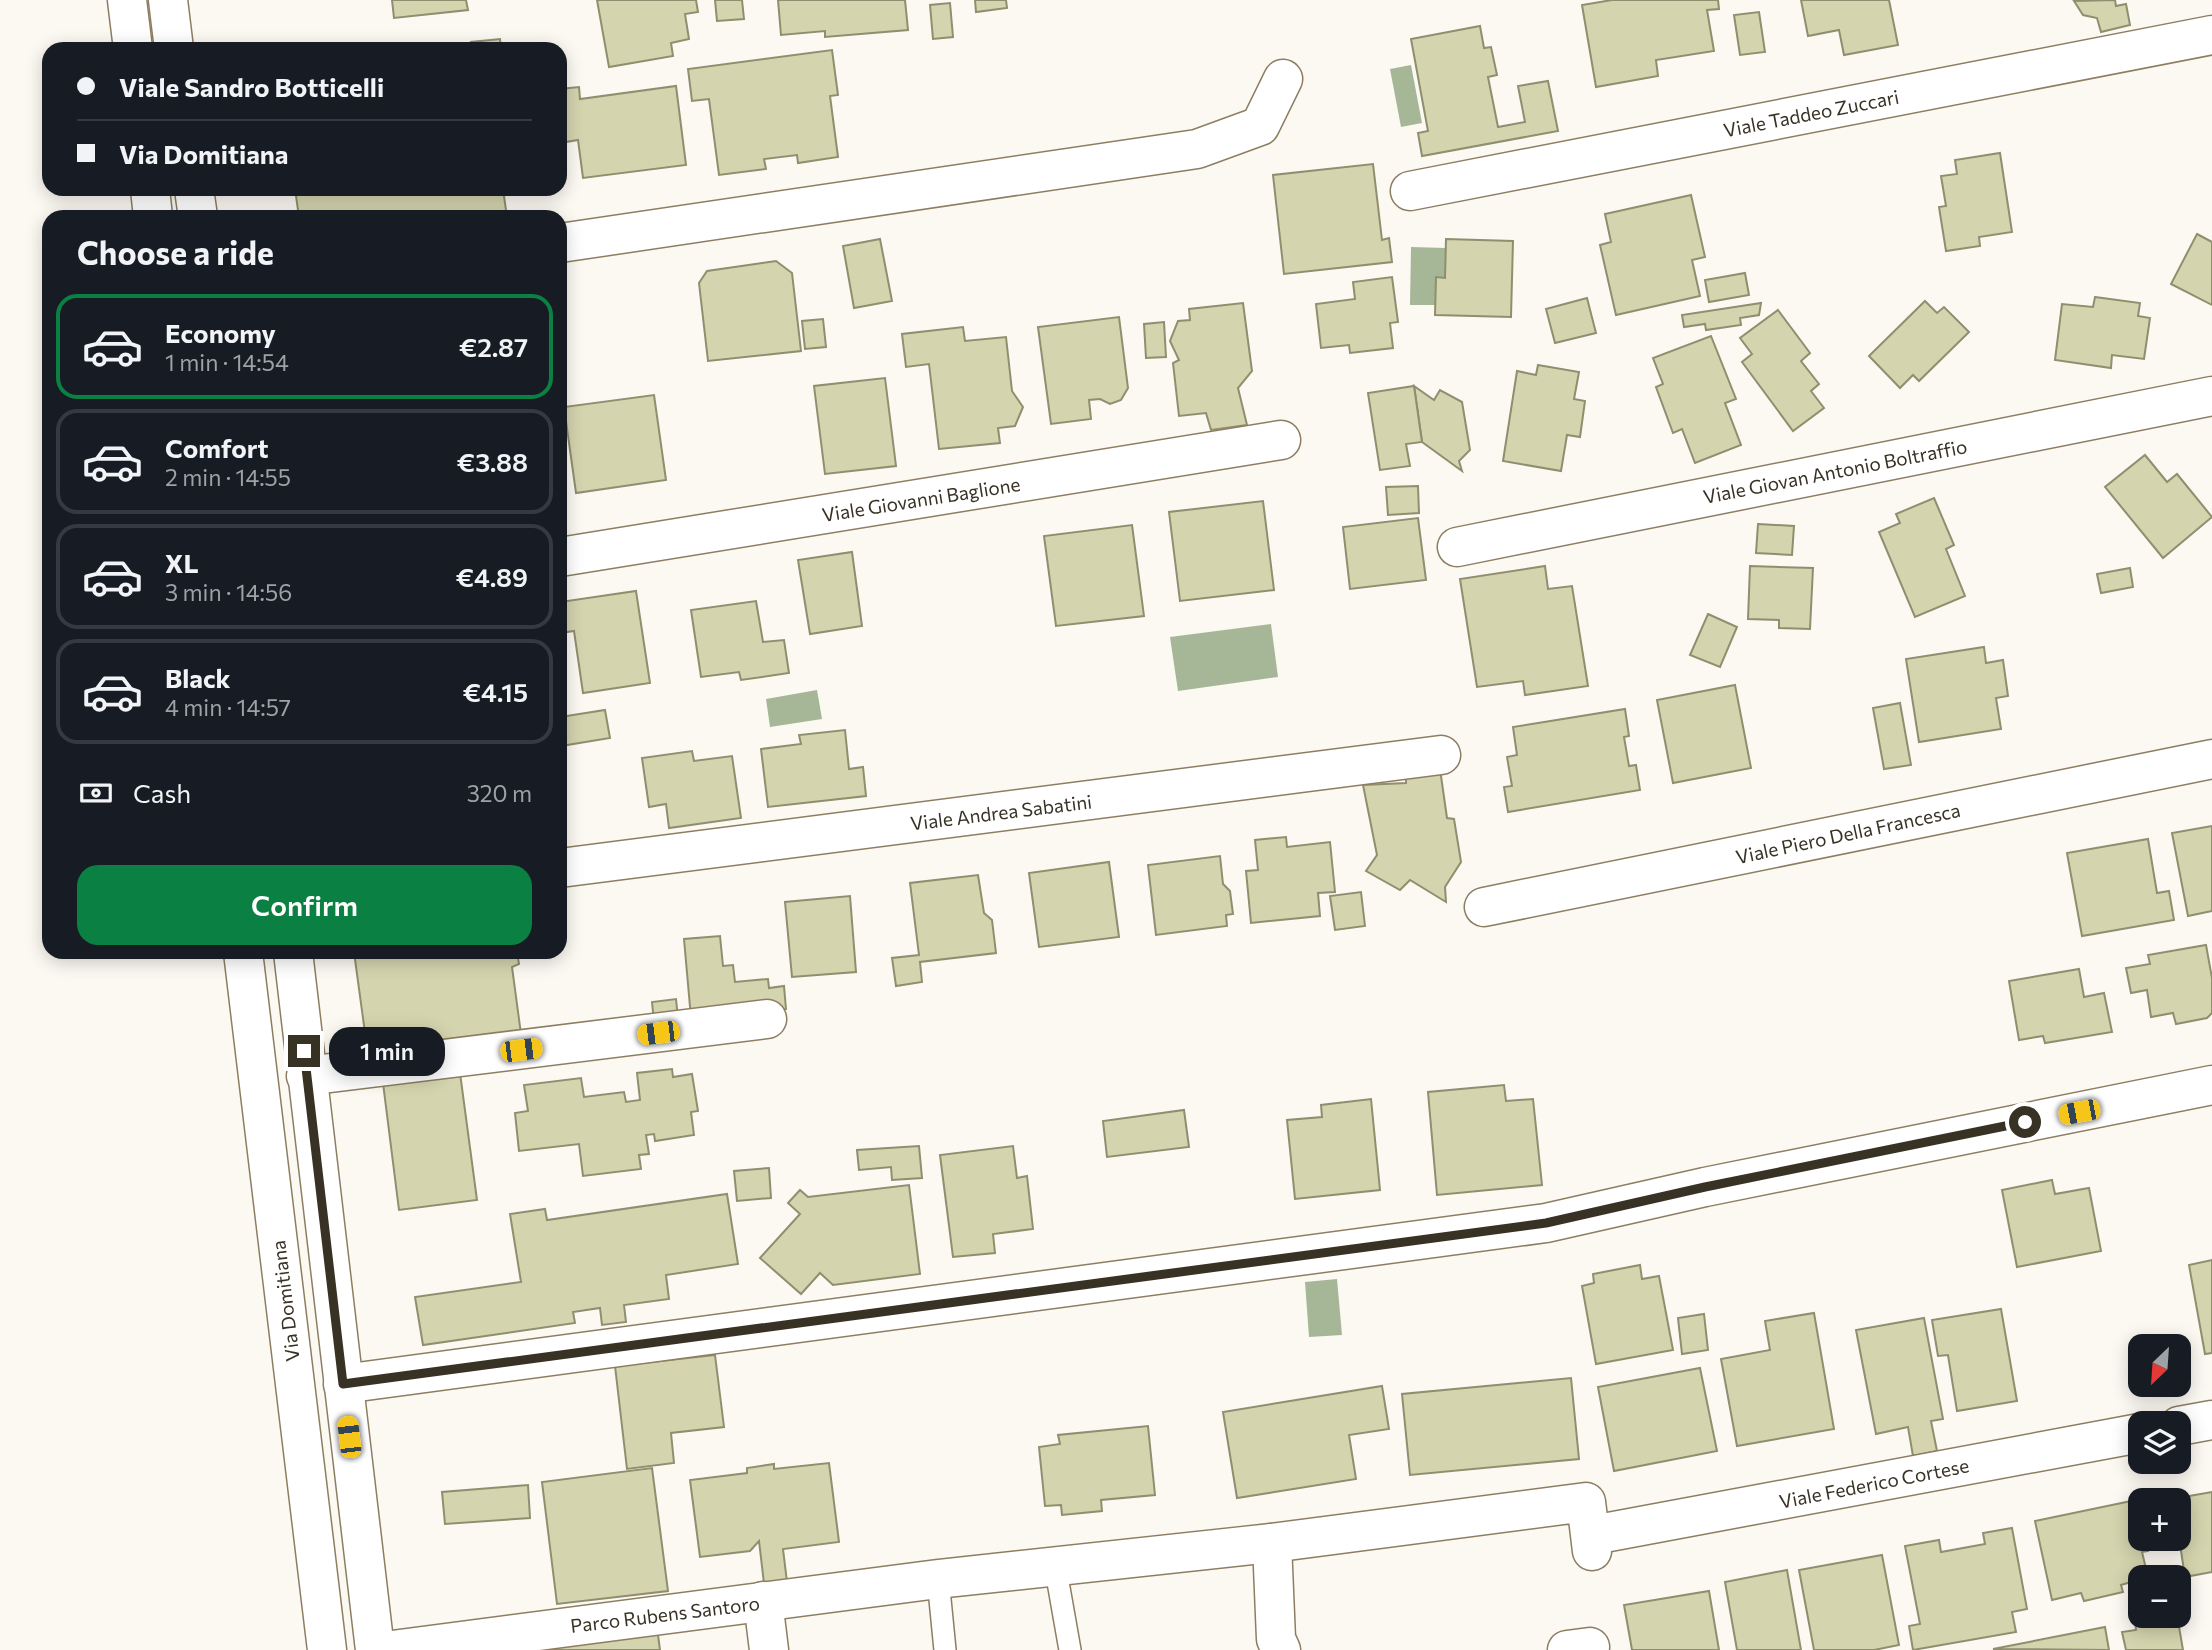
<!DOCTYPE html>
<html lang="en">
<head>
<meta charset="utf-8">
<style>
	body { margin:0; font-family:Commissioner,sans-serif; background:#242831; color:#f1f3f6; height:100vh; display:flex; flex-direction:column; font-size:26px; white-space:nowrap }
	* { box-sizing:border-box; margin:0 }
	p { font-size:23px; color:#9ea1a6 }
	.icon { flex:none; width:38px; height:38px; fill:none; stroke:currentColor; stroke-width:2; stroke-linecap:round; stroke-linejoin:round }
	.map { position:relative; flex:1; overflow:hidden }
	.sheet { position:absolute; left:42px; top:210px; width:525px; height:749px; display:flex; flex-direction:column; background:#171b24; border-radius:21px; box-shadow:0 4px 18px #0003 }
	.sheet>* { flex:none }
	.top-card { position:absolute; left:42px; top:42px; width:525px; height:154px; border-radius:21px; box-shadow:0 4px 18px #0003; display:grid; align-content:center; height:154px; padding:0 35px; background:#171b24 }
	.needle { width:46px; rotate:205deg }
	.buttons { position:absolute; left:2128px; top:1334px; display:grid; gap:14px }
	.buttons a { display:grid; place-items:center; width:63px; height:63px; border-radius:14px; background:#171b24; box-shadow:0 4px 18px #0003; font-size:35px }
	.end { position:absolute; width:32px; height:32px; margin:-16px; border:9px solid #383225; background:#fff; box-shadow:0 0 0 4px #fff }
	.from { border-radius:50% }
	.bubble { position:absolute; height:49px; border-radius:21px; background:#171b24; box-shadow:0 4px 18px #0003; font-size:23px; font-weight:600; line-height:49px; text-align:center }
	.car { position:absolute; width:21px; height:42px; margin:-21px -10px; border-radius:9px; box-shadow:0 0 5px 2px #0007; background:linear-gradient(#f5c518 24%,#345 0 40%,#f5c518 0 76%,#345 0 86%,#f5c518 0) }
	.top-card b { display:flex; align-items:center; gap:24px; height:66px; font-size:26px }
	.top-card b+b { border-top:2px solid #363941 }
	.top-card i { width:18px; height:18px; background:#f1f3f6 }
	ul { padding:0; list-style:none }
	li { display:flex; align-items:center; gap:21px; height:105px; margin:0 14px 10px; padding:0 21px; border:4px solid #363941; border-radius:21px }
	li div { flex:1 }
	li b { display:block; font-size:26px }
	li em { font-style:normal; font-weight:600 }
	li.selected { border-color:#0b8043 }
	li>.icon { width:63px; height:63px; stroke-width:1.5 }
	h2 { padding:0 35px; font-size:32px; line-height:84px }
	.pay { display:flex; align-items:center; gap:18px; height:77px; padding:0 35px; font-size:26px }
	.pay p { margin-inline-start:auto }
	.action { display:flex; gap:14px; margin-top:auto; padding:14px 35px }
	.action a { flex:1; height:80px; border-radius:21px; background:#0b8043; color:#fff; font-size:28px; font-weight:600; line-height:80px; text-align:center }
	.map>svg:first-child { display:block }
</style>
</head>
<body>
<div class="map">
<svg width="2212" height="1650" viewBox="0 0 2212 1650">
	<rect width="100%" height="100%" fill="#fcf9f3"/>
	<!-- water -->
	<g fill="#a5b796">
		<path d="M1411,65L1422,123L1401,127L1390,69Z"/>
		<path d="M1411,247L1446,248L1445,278L1437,277L1435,305H1410Z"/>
		<path d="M1271,624L1278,677L1178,691L1170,637Z"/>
		<path d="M817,690L822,719L770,727L766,699Z"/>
		<path d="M1337,1279L1342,1335L1309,1337L1305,1282Z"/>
	</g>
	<!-- building -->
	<g fill="#d4d4ae" stroke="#8f8f6f" stroke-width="2">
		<path d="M392,0H466L468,10L394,18Z"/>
		<path d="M597,0H696L698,12L685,14L689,39L671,43L673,56L609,67Z"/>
		<path d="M715,0H742L744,19L717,21Z"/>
		<path d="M778,0H905L908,30L825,37V31L781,35Z"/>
		<path d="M975,0H1006L1007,8L976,12Z"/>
		<path d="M1612,0H1718L1719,9L1707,10L1714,51L1656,60L1658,76L1596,87L1582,5Z"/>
		<path d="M1801,0H1889L1898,45L1844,55L1839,30L1808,36Z"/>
		<path d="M2115,0L2116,6L2126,4L2130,25L2101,32L2097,18L2083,15L2074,1Z"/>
		<path d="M950,3L953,37L933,39L930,5Z"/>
		<path d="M1759,12L1765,52L1740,55L1734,15Z"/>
		<path d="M1480,26L1484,48L1491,47L1497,75L1488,77L1498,127L1525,122L1518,86L1548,81L1558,131L1422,156L1418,133L1428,131L1411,39Z"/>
		<path d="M500,39L501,49H472L471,42Z"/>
		<path d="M832,50L838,95L830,96L838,157L798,163L797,155L764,159L766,169L719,175L709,99L692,101L688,69Z"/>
		<path d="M676,86L686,165L583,178L578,140L560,143V89L579,87L580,99Z"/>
		<path d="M2000,153L2012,232L1979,237L1980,246L1946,251L1939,207L1946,206L1941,176L1957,174L1955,160Z"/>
		<path d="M1373,164L1382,240L1389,238L1392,262L1284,274L1273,175Z"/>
		<path d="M295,189H503L507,217H299Z"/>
		<path d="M1691,195L1705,257L1692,260L1700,296L1616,315L1600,245L1611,242L1605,214Z"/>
		<path d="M2197,234L2212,242V305L2171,284Z"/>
		<path d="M880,239L892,301L854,308L843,246Z"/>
		<path d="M1446,239L1513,241L1511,317L1435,315L1436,277L1445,278Z"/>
		<path d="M776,261L792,273L801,351L708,361L699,283L707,271Z"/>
		<path d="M1745,273L1749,295L1709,302L1705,280Z"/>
		<path d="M1392,277L1398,322L1390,323L1393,348L1350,353L1349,345L1321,348L1316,304L1355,299L1353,282Z"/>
		<path d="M2095,297L2140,303L2138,316L2150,318L2144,359L2112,355L2111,368L2055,360L2062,304L2093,307Z"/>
		<path d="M1587,298L1596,333L1555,343L1546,309Z"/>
		<path d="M1925,301L1937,313L1944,307L1969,332L1919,381L1913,375L1900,388L1869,356Z"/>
		<path d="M1243,303L1252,371L1238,388L1247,425L1211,430L1206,413L1179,416L1173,363L1179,360L1170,341L1178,321L1190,320L1189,309Z"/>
		<path d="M1761,303L1759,315L1740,318L1741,325L1706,330L1705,324L1684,327L1682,315Z"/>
		<path d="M1778,310L1810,353L1801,361L1819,384L1811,391L1824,408L1793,431L1742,362L1752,354L1740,338Z"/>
		<path d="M1119,317L1128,388L1121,400L1110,404L1100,399L1089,400L1091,419L1051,424L1038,327Z"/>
		<path d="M823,319L826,347L805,349L802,321Z"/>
		<path d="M1164,322L1166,357L1146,358L1144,324Z"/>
		<path d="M963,327L965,341L1006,337L1012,391L1023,407L1015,426L998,428L1000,443L939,449L929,364L906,367L902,334Z"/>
		<path d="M1711,336L1736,399L1725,403L1741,445L1695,463L1682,429L1673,433L1656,387L1663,384L1653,358Z"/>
		<path d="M1538,365L1579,372L1574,399L1585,401L1580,437L1567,435L1561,471L1503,461L1517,371L1536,375Z"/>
		<path d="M885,378L896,466L825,474L814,386Z"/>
		<path d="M1414,386L1434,400L1440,390L1462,402L1470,450L1459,461L1462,471L1422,442Z"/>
		<path d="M1414,386L1422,442L1406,444L1410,466L1380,470L1368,393Z"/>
		<path d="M654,395L666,480L576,493L564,407Z"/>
		<path d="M2145,455L2167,482L2177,474L2212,517L2163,558L2105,487Z"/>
		<path d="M1418,486L1419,513L1388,515L1386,487Z"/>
		<path d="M1934,498L1954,545L1946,549L1965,596L1915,617L1879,532L1900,523L1896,514Z"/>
		<path d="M1263,501L1274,590L1180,601L1169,512Z"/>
		<path d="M1418,518L1426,580L1350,589L1343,527Z"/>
		<path d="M1758,524L1794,526L1792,555L1756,553Z"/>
		<path d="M1132,525L1144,616L1056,626L1044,536Z"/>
		<path d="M852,552L862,626L810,634L798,560Z"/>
		<path d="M1545,566L1548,589L1572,586L1588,686L1525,695L1523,681L1477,687L1460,579Z"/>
		<path d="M1750,566L1813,568L1810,629L1779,628V620L1748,619Z"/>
		<path d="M2130,568L2133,587L2101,593L2097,574Z"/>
		<path d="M636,591L650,683L583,693L574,631L560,633V602Z"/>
		<path d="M756,601L763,642L784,640L789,673L741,680L739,672L701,677L691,610Z"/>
		<path d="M1708,614L1737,627L1720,667L1690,655Z"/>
		<path d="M1984,647L1986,663L2003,660L2008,696L1996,698L2001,729L1919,742L1906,659Z"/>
		<path d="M1735,685L1751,768L1673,783L1657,700Z"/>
		<path d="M1900,703L1911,765L1884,769L1873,708Z"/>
		<path d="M1625,709L1629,736L1624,737L1629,766L1636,765L1640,790L1508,812L1504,787L1512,786L1507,757L1517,755L1513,727Z"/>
		<path d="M605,710L610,738L561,746L560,717Z"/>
		<path d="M845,730L849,769L863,767L866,796L768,807L761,749L801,744L799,735Z"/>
		<path d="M692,751L694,761L732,756L741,818L669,828L666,804L649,807L642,758Z"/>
		<path d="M1440,769L1447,818L1454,819L1461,862L1445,887L1446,902L1410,880L1400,890L1366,871L1377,855L1363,785L1406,783V771Z"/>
		<path d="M2212,826V911L2188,916L2172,833Z"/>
		<path d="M1286,837L1287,847L1330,842L1335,892L1318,893L1320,916L1251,923L1246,871L1258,870L1255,840Z"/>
		<path d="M2148,839L2157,893L2169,891L2174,920L2082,936L2067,853Z"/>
		<path d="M1220,856L1223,884L1230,891L1233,914L1226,915L1227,926L1156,935L1148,865Z"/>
		<path d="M1109,862L1119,937L1039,947L1029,873Z"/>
		<path d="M978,875L984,913L992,920L996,953L920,962L922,982L896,986L892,958L919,955L910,883Z"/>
		<path d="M1361,892L1365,926L1335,930L1330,896Z"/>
		<path d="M850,896L856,972L792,977L785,902Z"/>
		<path d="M720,936L723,966L733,965L735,982L768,979L769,988L784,986L786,1009L691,1018L684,939Z"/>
		<path d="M2206,945L2212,978V1013L2207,1018L2176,1024L2173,1013L2151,1017L2147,990L2131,993L2126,968L2150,964L2148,955Z"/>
		<path d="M354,952H517L519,964L512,967L521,1034L368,1055Z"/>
		<path d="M2079,969L2084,997L2104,993L2112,1032L2045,1043L2043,1036L2019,1040L2009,981Z"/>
		<path d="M676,999L678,1018L654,1021L652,1002Z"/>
		<path d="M672,1069L673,1077L692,1074L698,1111L691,1112L694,1135L655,1141L654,1134L646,1135L649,1154L639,1155L641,1169L583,1176L579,1144L519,1151L515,1113L528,1111L524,1085L581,1078L584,1097L624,1092L626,1102L640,1100L637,1073Z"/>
		<path d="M460,1073L477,1200L399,1210L383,1083Z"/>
		<path d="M1504,1085L1506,1101L1533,1099L1542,1185L1437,1195L1428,1092Z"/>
		<path d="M1371,1099L1380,1190L1295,1199L1287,1120L1322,1117L1321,1105Z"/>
		<path d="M1184,1110L1189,1147L1107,1157L1103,1121Z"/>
		<path d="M919,1146L922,1178L892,1180L891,1167L859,1170L857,1150Z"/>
		<path d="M1013,1146L1017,1178L1027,1176L1033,1229L993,1234L995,1253L953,1257L940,1155Z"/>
		<path d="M769,1168L771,1198L737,1201L734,1171Z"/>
		<path d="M2052,1180L2055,1194L2089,1188L2101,1251L2017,1267L2002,1190Z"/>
		<path d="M909,1185L920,1274L833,1285L820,1273L801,1294L760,1258L800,1214L788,1203L800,1190L808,1197Z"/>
		<path d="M727,1194L738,1264L666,1275L669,1299L624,1305L626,1322L602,1325L600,1308L573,1312L575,1323L423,1345L415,1297L521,1282L510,1214L545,1209L547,1220Z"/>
		<path d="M2212,1260V1353L2205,1354L2189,1265Z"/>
		<path d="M1640,1265L1642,1279L1659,1276L1673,1350L1596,1364L1582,1286L1594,1283L1593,1274Z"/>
		<path d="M2001,1309L2017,1401L1957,1411L1948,1355L1938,1356L1932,1320Z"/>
		<path d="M1814,1313L1834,1429L1737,1446L1721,1359L1770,1350L1765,1321Z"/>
		<path d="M1704,1314L1708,1350L1682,1354L1678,1318Z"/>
		<path d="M1924,1318L1943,1419L1931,1421L1937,1451L1913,1456L1908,1427L1876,1434L1856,1330Z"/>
		<path d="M715,1355L724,1427L671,1433L674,1463L627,1469L615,1366Z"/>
		<path d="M1700,1368L1717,1451L1614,1471L1598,1387Z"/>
		<path d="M1571,1378L1579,1459L1410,1475L1402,1394Z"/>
		<path d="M1382,1386L1389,1429L1349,1435L1356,1479L1237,1498L1223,1412Z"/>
		<path d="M1148,1426L1155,1495L1101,1500L1102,1511L1062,1515L1061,1505L1045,1506L1039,1447L1060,1444L1058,1435Z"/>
		<path d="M829,1463L839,1542L783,1549L788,1590L765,1592L759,1541L750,1551L700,1557L690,1480L747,1473V1468L774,1464V1469Z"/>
		<path d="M652,1468L668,1591L557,1604L542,1482Z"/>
		<path d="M528,1485L530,1518L445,1524L442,1492Z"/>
		<path d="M2212,1492V1572L2185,1577L2179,1538V1500L2172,1499Z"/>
		<path d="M2136,1500L2140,1538H2145L2148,1551L2142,1552L2148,1577L2121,1585L2123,1592L2084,1601L2081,1593L2052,1600L2035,1521Z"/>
		<path d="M2012,1528L2027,1609L2012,1612L2016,1632L1913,1650L1909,1626L1920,1624L1905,1546L1939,1540L1941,1552L1985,1544L1983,1533Z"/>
		<path d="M1882,1555L1899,1645L1874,1650H1814L1799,1570Z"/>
		<path d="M1787,1570L1801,1650H1737L1725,1582Z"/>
		<path d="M1709,1591L1719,1650H1632L1624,1605Z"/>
		<path d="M2161,1615H2177L2183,1650H2126L2122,1632L2136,1630L2135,1620Z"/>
		<path d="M657,1627L660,1650H509Z"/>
		<path d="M2105,1627L2109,1650L1993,1649Z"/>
	</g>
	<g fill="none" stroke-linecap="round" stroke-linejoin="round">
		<defs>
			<g id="service">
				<path d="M1055,1565L1070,1650"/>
				<path d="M938,1579L945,1650"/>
			</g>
			<g id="minor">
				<path d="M1410,191L2212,35"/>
				<path d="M560,243L1197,149L1260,126L1283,79"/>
				<path d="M1457,547L2212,396"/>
				<path d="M560,557L1281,440"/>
				<path d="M560,868L1441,755"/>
				<path d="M1484,907L2212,759"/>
				<path d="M306,1076L767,1019"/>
				<path d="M343,1384L1546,1223L1705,1187L2212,1085"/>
				<path d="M2179,1426L2212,1420"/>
				<path d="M1609,1532L2140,1433"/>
				<path d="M1272,1543L1276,1639L1281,1650"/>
				<path d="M763,1601L769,1650"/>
				<path d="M392,1650L938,1579L1272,1543L1586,1502L1592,1551"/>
				<path d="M1567,1650L1590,1647"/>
			</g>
			<g id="secondary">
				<path d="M127,0L133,49"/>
				<path d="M168,0L174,49"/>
				<path d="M150,189L153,217"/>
				<path d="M194,189L198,217"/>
				<path d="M243,952L327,1650"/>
				<path d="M293,952L375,1650"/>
			</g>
		</defs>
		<!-- service casing -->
		<use href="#service" stroke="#8d7e62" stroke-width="24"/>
		<!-- minor casing -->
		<use href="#minor" stroke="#8d7e62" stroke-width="41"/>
		<!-- secondary casing -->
		<use href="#secondary" stroke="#8d7e62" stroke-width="41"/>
		<!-- service -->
		<use href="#service" stroke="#fff" stroke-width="21"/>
		<!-- minor -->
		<use href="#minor" stroke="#fff" stroke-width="38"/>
		<!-- secondary -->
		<use href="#secondary" stroke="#fff" stroke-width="38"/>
	</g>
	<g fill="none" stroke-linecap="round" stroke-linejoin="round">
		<!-- route -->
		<path stroke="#383225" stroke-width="9" d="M304,1051L343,1384L1546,1223L1705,1187L2025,1122"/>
	</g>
	<g text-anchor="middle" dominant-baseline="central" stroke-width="6" stroke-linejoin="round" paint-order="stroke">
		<!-- street labels -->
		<g font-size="19" fill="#383225" stroke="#fff">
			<text transform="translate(1811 113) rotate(-11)">Viale Taddeo Zuccari</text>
			<text transform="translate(1835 471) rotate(-11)">Viale Giovan Antonio Boltraffio</text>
			<text transform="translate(921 499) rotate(-9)">Viale Giovanni Baglione</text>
			<text transform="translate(1001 812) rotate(-7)">Viale Andrea Sabatini</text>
			<text transform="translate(1848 833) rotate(-12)">Viale Piero Della Francesca</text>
			<text transform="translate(285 1301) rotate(-97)">Via Domitiana</text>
			<text transform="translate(1874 1483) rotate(-11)">Viale Federico Cortese</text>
			<text transform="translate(665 1614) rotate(-7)">Parco Rubens Santoro</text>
		</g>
	</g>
</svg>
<div class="buttons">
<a><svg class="needle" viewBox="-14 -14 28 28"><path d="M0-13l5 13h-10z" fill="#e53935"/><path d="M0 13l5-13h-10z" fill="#9ea1a6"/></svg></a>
<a><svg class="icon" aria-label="layers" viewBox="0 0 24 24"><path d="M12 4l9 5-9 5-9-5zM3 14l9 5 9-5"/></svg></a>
<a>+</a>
<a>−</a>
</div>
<i class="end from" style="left:2025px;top:1122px"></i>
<i class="end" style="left:304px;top:1051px"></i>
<div class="bubble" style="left:329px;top:1027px;width:116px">1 min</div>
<i class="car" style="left:658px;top:1033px;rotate:263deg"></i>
<i class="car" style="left:521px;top:1050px;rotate:83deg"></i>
<i class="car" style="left:2079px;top:1112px;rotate:259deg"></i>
<i class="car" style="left:349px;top:1437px;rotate:353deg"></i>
<div class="top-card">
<b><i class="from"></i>Viale Sandro Botticelli</b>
<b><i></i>Via Domitiana</b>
</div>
<section class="sheet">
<h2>Choose a ride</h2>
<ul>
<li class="selected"><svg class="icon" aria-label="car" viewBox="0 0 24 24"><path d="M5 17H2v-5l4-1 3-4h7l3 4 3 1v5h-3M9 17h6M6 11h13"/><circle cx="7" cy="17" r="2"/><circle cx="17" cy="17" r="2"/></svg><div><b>Economy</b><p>1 min · 14:54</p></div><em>€2.87</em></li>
<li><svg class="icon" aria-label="car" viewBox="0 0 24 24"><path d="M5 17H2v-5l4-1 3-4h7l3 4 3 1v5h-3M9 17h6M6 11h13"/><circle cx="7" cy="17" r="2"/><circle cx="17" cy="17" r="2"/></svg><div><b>Comfort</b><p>2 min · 14:55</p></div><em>€3.88</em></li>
<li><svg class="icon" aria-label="car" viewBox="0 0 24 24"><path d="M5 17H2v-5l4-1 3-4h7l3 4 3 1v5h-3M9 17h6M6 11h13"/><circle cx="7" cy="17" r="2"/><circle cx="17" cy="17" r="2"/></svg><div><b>XL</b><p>3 min · 14:56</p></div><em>€4.89</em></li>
<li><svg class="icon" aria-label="car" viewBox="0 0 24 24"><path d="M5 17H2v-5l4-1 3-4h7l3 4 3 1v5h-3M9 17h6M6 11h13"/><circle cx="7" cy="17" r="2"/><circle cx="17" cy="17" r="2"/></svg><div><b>Black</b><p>4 min · 14:57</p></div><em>€4.15</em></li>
</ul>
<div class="pay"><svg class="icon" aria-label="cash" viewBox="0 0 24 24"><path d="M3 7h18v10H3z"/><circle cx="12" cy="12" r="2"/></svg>Cash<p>320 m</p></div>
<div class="action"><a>Confirm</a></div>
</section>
</div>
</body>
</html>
